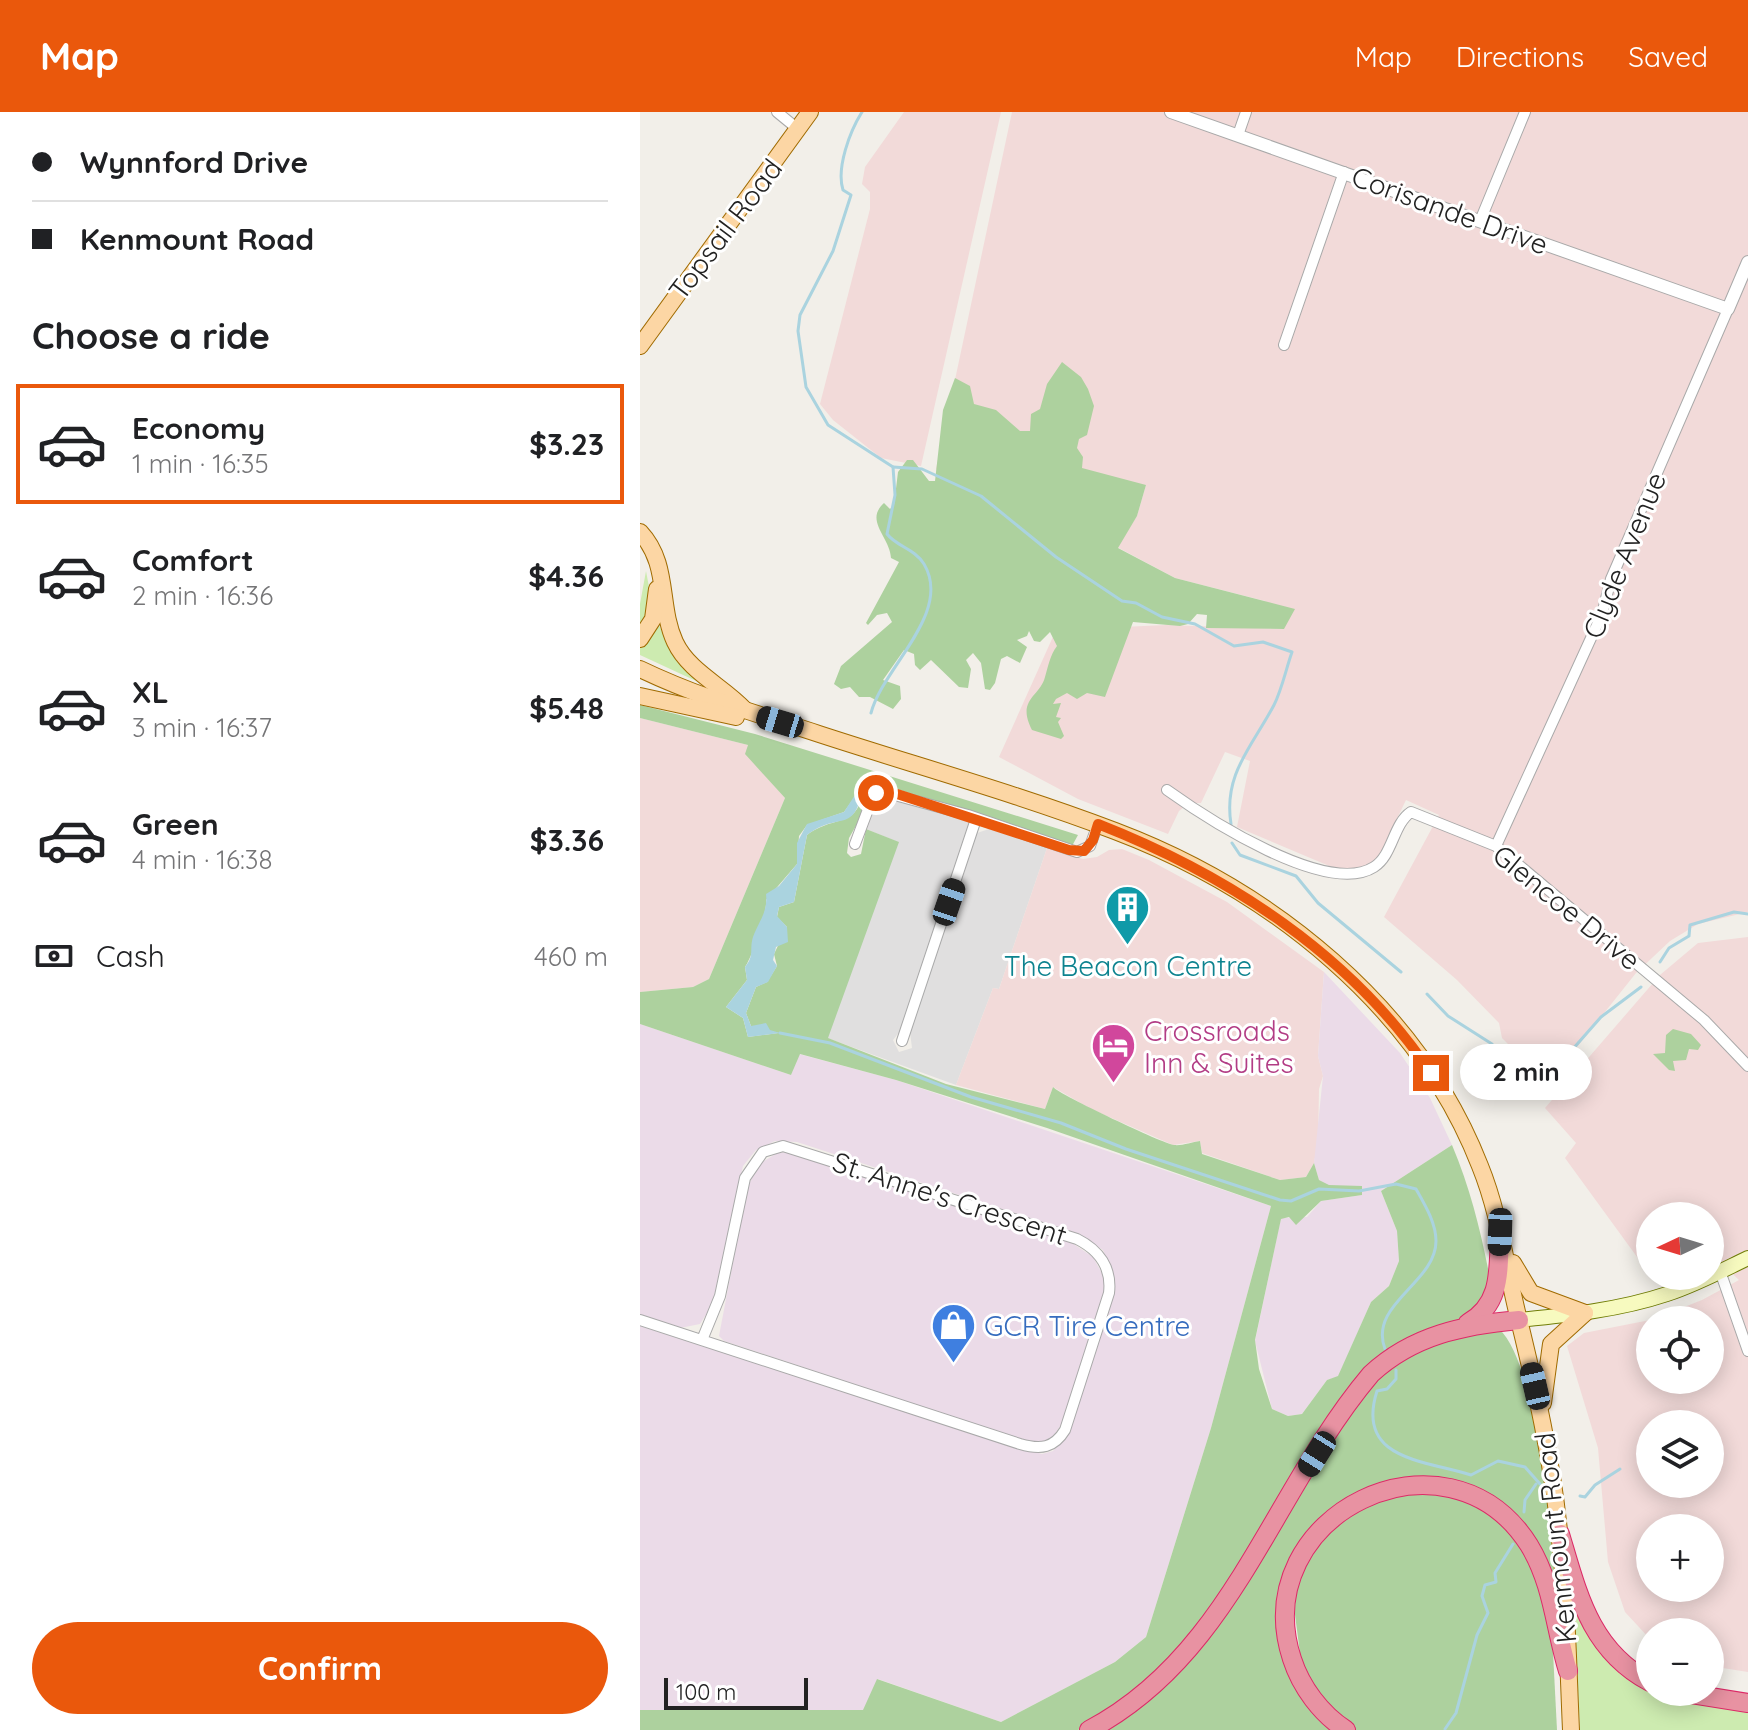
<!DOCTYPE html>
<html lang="en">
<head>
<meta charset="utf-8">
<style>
	body { margin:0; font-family:Quicksand,sans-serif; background:#f2f2f2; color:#202124; height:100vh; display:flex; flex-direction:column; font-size:30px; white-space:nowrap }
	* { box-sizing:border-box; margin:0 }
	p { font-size:26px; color:#757577 }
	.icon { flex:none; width:44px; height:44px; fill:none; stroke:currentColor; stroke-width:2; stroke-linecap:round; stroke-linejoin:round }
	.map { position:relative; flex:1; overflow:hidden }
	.drawer { display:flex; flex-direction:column; background:#fff; width:640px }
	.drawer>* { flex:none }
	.guide { display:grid; align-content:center; height:176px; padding:0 32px; background:#fff }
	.needle { width:52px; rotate:266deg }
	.controls { position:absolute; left:996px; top:1090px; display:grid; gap:16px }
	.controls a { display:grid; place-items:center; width:88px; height:88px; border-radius:50%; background:#fff; box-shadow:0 4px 20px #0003; font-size:40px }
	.scale { position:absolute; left:24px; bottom:20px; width:144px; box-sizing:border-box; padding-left:8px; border:4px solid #222; border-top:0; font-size:22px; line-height:28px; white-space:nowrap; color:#222; -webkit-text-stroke:6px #fff; paint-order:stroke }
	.end { position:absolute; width:36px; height:36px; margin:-18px; border:10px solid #ea580c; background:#fff; box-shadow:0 0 0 4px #fff }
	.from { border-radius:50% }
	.bubble { position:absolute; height:56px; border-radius:28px; background:#fff; box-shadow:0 4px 20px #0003; font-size:26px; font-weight:800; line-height:56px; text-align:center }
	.car { position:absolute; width:24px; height:48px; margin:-24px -12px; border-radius:10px; box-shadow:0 0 6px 2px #0007; background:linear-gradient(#222 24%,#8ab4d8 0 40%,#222 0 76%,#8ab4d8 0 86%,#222 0) }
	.guide b { display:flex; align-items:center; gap:28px; height:76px; font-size:30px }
	.guide b+b { border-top:2px solid #e0e0e0 }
	.guide i { width:20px; height:20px; background:#202124 }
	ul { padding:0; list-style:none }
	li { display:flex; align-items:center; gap:24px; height:120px; margin:0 16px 12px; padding:0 16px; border:4px solid transparent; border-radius:0px }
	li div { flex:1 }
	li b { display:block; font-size:30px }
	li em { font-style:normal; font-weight:800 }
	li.active { border-color:#ea580c }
	li>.icon { width:72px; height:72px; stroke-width:1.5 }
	h2 { padding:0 32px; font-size:36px; line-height:96px }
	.pay { display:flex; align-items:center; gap:20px; height:88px; padding:0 32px; font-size:30px }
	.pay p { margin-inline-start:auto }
	.button { display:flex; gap:16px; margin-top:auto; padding:16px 32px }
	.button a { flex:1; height:92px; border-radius:48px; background:#ea580c; color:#fff; font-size:32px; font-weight:800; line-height:92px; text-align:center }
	header { display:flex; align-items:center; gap:48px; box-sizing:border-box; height:112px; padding:0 40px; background:#ea580c; color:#fff }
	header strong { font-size:38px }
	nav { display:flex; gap:44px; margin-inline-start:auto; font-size:28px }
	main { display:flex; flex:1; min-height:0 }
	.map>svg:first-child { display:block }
</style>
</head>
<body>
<header>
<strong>Map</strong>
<nav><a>Map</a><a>Directions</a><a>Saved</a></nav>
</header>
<main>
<section class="drawer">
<div class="guide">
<b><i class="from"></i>Wynnford Drive</b>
<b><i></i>Kenmount Road</b>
</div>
<h2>Choose a ride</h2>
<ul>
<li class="active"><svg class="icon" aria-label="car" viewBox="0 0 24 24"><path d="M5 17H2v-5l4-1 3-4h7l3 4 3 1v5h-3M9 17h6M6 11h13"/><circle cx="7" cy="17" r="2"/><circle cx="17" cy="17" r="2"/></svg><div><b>Economy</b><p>1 min · 16:35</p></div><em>$3.23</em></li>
<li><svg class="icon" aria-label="car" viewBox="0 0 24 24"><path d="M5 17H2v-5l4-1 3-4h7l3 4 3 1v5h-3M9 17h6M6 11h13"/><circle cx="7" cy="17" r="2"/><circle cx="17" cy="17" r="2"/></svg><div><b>Comfort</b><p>2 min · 16:36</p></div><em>$4.36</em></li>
<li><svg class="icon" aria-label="car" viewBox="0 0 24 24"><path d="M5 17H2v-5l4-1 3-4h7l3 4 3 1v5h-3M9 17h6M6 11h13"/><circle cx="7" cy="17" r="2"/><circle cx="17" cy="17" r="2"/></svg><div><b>XL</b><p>3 min · 16:37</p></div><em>$5.48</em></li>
<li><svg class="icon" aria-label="car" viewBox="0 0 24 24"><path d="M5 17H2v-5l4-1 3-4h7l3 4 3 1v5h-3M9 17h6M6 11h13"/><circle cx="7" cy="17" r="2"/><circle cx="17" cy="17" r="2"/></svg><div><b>Green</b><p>4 min · 16:38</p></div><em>$3.36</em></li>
</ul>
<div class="pay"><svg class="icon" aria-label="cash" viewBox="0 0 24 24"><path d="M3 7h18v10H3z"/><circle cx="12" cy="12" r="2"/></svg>Cash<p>460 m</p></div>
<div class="button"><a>Confirm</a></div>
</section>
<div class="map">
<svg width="1108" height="1618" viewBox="0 0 1108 1618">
	<rect width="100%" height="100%" fill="#f2efe9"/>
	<!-- residential -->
	<path fill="#e0dfdf" d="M239,683L328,707L330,713L264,914L253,928L259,940L272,936L270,920L337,721L349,717L407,736L359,877L353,876L316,973L187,926L258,730L226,717Z"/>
	<!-- commercial -->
	<g fill="#f2dad9" fill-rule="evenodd">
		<path d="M264,0H361L281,354L241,346L193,308L180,292L230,97V80L222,72L225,55Z"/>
		<path d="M372,0H1108V800L1058,812L1030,829L996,861L925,950L901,965L862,926L859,911L817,868L744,805L799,703L766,688L735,752L721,757L694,756L597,715L610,649L585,640L561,691H549L539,699L528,722L438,687L359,645L416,518L526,513L644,517L625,489L535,466L477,435L497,404L506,373L423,435L296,357Z"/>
		<path d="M0,606L108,633L106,642L145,686L69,867L53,875L0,880Z"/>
		<path d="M407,736L443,747L457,745L469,738L482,737L509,748L587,790L684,860L678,944L683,964L679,977L678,1029L674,1051L666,1065L640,1068L562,1041L560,1029L533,1033L451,997L413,975L405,997L316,973L353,876L359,877Z"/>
		<path d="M1108,825V1560L1070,1554V1520H1010V1527L985,1500L968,1450L958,1336L927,1234L944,1221L1010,1208V1268H1070V1208H1011L1062,1188L1099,1168L1070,1140V1104H1010L1008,1160L925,1046L936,1031L905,996L1020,863L1058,831ZM1010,1312H1070V1372H1010ZM1010,1416H1070V1476H1010Z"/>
	</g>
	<!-- industrial -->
	<g fill="#ebdbe8">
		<path d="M684,860L760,941L790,986L812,1033L741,1079L757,1119L759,1149L749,1174L731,1190L698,1265L687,1268L662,1302L648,1304L632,1297L615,1229L641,1106L667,1105L681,1089L722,1083V1074H689L679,1068L674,1051L683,964L678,944Z"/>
		<path d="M0,912L151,963L159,942L256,968L631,1094L571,1316L506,1525L475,1550L361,1610L238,1567L224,1598H0V1214L402,1342L413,1339L427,1323L473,1185L474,1167L463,1138L435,1121L157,1030L135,1029L116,1038L103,1054L72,1193L60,1212L40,1216L0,1203Z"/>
		<path d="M139,1040L157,1042L432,1131L453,1145L464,1165V1182L422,1311L411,1328L403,1332L382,1328L84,1229L79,1224L107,1076L119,1052Z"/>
	</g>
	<!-- grass -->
	<g fill="#cdebb0">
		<path d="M6,459C16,513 23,539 67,574L0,543V492Z"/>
		<path d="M933,1479L1010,1574V1580L1108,1594V1618H940Z"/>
	</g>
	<!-- forest -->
	<g fill="#add19e" fill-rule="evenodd">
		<path d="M422,250L441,265L448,277L454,294L447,323L439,327L437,336L443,345L442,356L506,373L497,404L478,436L535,466L655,497L644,517L566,516L567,503L557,502L548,512L540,514L493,510L465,585L447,581L437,587L427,581L416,587L413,592L421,591L416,605L421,606L418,610L424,624L421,627L392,618C376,587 400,585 405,565C408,555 410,543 417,534L410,520L400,530L394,529L389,519L387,524L377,528L387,535L380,551L367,544L361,547L355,571L350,578L345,577L341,551L333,541L326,548L331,557L328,576L319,575L291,548L280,558L275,553L274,542L264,538L243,568L260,574L261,587L253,597L230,585H219L210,575L201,577L194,572L201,554L252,510L247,501L237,503L228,513L226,511L259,450L251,446C250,425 224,409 244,391L250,397L254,393L258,360L267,348H273L289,369H295L303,298L315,266L330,274L334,292L356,298L380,319H390L391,302L400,297L407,272Z"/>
		<path d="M0,593L115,622L438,723L432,734L251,675L237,677L209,726L207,741L211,745L221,742L226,717L259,730L188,926L306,972L405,997L413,975C420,983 524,1032 534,1033C542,1034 552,1030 560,1029L562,1042L640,1068L666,1065L674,1051L679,1068L689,1073L722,1074V1083L681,1089L656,1113L649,1105L641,1107L615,1228L619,1257L632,1297L648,1304L662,1302L687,1268L698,1264L731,1190L749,1174L759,1149L757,1119L741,1079L812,1033C831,1078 842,1124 851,1172L831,1205L757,1235L542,1540L453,1611L438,1618H0V1598H223L237,1567L361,1610L475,1550L506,1525L571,1316L631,1094L407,1016L256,968L160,942L151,963L0,912V880L53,875L69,867L145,686L105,642L108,633L0,606ZM224,672C219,719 197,701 167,723L154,790L139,795L137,805L147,815L134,842L137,854L127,870L116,875L106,901L111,914L138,921L108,925L103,906L86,895L107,868L105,855C112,846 128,798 126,788L157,752L159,724L167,713L204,700Z"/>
		<path d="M1033,917L1051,922L1061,933L1058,938L1049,937L1046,948L1033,949L1035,959L1029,958L1013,942L1025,941L1026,923Z"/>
		<path d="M859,1217C898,1252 914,1433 917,1489L892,1429L805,1370L686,1403L640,1517L698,1618H459L534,1563L724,1278L782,1232Z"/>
		<path d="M749,1381L814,1383L851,1400L890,1445L912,1521L917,1618H715L698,1607L663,1564L652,1480L681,1423Z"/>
	</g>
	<!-- water -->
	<path fill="#aad3df" d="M224,669C215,726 202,697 167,723L154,790L139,795L137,804L147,815L148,830L136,835L133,848L137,854L128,870L116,875L106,901L111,914L126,911L130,918L140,921L108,925L103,906L86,895L107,868L105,855C115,843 109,838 113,825C119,809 128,800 126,782L139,774L157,752V731L167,712L204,700Z"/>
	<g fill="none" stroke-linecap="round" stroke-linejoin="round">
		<!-- stream -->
		<g stroke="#aad3df" stroke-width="3">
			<path d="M222,0C210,19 196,56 203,78L211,83L193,139L160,203L158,219L166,275L188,313L253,355L255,383L247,422C256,434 275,437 284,452C313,501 243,555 231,601"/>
			<path d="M253,355L282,357L341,384L416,445L482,489L496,491L522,505L555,512L594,534L623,530L652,540C646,557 642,577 634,593C612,635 583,662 591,712"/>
			<path d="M592,731L600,743L656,764L678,791L761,860"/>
			<path d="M1020,850L1029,836L1049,824L1050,813L1094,800L1108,802"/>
			<path d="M787,882L808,904L852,932"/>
			<path d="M140,921L190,931L331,985L421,1011L486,1037L640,1088L651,1089L679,1077L719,1079L756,1072L776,1077C785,1093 796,1111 796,1129C796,1171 728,1192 745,1237"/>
			<path d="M917,955L961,905L1001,875"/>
			<path d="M756,1258V1267L747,1277L737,1279C715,1348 784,1348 831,1363L858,1349L885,1355L900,1372"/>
			<path d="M940,1384L945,1385L955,1373L980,1357"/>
			<path d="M884,1400L885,1388L896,1372"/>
			<path d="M805,1617L816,1601L837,1523L848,1501L842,1484L845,1473L856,1470L855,1461L873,1432"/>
		</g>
		<defs>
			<g id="minor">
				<path d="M137,0L159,18"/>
				<path d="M598,23L606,0"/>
				<path d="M840,109L885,0"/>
				<path d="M644,233L704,60"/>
				<path d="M527,678C566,706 687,785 734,755C753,743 753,712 771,700L856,734L1064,908L1108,954"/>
				<path d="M215,732L232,687L240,679L328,703L437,740L450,734L458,712"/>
				<path d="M856,734L962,502L971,467L1088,197"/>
				<path d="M262,929L336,707"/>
				<path d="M1080,1159L1108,1239"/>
				<path d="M0,1208L380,1332C401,1338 414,1336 425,1318L469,1181C472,1156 459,1138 437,1127L143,1034L123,1040L105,1066L80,1184L62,1228"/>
			</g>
			<path id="tertiary" d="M531,0L1088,197L1108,150"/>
			<path id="secondary" d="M879,1208C929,1203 979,1198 1027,1182C1055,1173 1081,1159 1108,1146"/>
			<g id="primary">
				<path d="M0,234L170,0"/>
				<path d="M0,420C30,452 18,493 35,530C49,560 83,574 105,598"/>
				<path d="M0,527L13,507L17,477"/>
				<path d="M0,557C58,585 118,602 179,622C277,654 378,682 475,719C631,778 778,895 840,1054C860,1103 866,1157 879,1208C896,1278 912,1348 919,1419C927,1485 928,1552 931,1618"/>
				<path d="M0,584L96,605"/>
				<path d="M873,1151L891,1181L945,1201"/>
				<path d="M903,1291L911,1232L945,1201"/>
			</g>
			<g id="motorway">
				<path d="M828,1211C863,1191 858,1156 860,1120"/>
				<path d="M920,1422C938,1482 950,1538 1010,1570"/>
				<path d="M1039,1580L1108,1591"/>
				<path d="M449,1618C592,1543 632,1379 731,1262C773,1223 824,1213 879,1208"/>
				<path d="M706,1618C681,1602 661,1575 652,1547C605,1403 807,1304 889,1433C913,1472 915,1517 928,1559"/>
			</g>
		</defs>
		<!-- minor casing -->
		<use href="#minor" stroke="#a9a9a9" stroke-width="12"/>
		<!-- tertiary casing -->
		<use href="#tertiary" stroke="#a9a9a9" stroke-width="14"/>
		<!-- secondary casing -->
		<use href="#secondary" stroke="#707d05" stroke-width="16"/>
		<!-- primary casing -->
		<use href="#primary" stroke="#a06b00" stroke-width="18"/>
		<!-- motorway casing -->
		<use href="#motorway" stroke="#dc2a67" stroke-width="20"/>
		<!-- minor -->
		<use href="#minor" stroke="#fff" stroke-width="10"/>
		<!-- tertiary -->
		<use href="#tertiary" stroke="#fff" stroke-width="12"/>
		<!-- secondary -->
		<use href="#secondary" stroke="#f7fabf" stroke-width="14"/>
		<!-- primary -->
		<use href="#primary" stroke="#fcd6a4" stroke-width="16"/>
		<!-- motorway -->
		<use href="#motorway" stroke="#e892a2" stroke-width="18"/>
	</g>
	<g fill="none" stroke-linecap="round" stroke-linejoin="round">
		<!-- route -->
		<path stroke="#ea580c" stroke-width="10" d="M236,681L251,680L429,738L444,739L453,728L458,712C588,763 712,843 791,961"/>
	</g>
	<!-- icons -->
	<defs>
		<symbol id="building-pin" viewBox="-11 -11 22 30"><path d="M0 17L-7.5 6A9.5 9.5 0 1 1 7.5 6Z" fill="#0f9aa8" stroke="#fff"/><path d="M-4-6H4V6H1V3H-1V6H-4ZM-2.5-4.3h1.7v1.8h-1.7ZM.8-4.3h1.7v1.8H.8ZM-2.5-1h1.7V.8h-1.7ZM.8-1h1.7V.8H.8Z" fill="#fff"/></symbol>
		<symbol id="hotel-pin" viewBox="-11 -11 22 30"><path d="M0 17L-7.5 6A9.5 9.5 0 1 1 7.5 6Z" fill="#d1479c" stroke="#fff"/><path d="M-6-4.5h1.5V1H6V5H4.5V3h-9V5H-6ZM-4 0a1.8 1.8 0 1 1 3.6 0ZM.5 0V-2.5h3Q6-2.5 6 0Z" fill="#fff"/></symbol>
		<symbol id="shop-pin" viewBox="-11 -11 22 30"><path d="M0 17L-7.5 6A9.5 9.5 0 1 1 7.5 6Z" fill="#3f7fe0" stroke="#fff"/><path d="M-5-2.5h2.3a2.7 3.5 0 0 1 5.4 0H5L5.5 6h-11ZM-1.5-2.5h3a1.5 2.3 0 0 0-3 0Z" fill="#fff"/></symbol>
	</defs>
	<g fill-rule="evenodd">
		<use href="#building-pin" x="462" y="770" width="51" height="69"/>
		<use href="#hotel-pin" x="448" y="908" width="51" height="69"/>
		<use href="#shop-pin" x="288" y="1188" width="51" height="69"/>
	</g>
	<g text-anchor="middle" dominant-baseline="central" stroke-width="6" stroke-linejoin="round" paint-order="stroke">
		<!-- street labels -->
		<g font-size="28" fill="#222" stroke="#fff">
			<text transform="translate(810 98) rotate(20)">Corisande Drive</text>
			<text transform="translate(85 117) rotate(-53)">Topsail Road</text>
			<text transform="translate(984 443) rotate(-68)">Clyde Avenue</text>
			<text transform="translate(927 795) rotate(39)">Glencoe Drive</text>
			<text transform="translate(310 1086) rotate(18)">St. Anne's Crescent</text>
			<text transform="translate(915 1426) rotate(-96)">Kenmount Road</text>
		</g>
		<!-- culture labels -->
		<g font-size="28" fill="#0d838f" stroke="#fff">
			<text x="488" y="853">The Beacon Centre</text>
		</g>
		<!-- hotel labels -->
		<g font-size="28" fill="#b23c85" stroke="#fff" text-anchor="start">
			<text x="504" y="918">Crossroads<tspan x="504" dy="32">Inn &amp; Suites</tspan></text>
		</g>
		<!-- shop labels -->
		<g font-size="28" fill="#366cbe" stroke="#fff" text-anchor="start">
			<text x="344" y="1213">GCR Tire Centre</text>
		</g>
	</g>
</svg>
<div class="controls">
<a><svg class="needle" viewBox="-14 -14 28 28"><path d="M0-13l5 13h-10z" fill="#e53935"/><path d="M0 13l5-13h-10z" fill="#757577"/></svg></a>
<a><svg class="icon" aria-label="locate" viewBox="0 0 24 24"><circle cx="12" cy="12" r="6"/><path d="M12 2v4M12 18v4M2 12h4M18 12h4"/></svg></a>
<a><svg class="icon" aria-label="layers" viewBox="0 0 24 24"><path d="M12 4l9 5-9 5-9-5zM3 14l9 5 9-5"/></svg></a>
<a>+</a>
<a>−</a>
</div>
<div class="scale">100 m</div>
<i class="end from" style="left:236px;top:681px"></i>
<i class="end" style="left:791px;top:961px"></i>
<div class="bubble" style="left:820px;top:932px;width:132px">2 min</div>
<i class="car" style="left:140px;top:610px;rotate:287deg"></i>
<i class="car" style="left:309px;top:790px;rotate:19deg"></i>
<i class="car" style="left:860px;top:1120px;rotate:182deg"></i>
<i class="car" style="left:895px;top:1274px;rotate:347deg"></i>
<i class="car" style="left:677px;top:1342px;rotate:212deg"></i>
</div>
</main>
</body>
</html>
